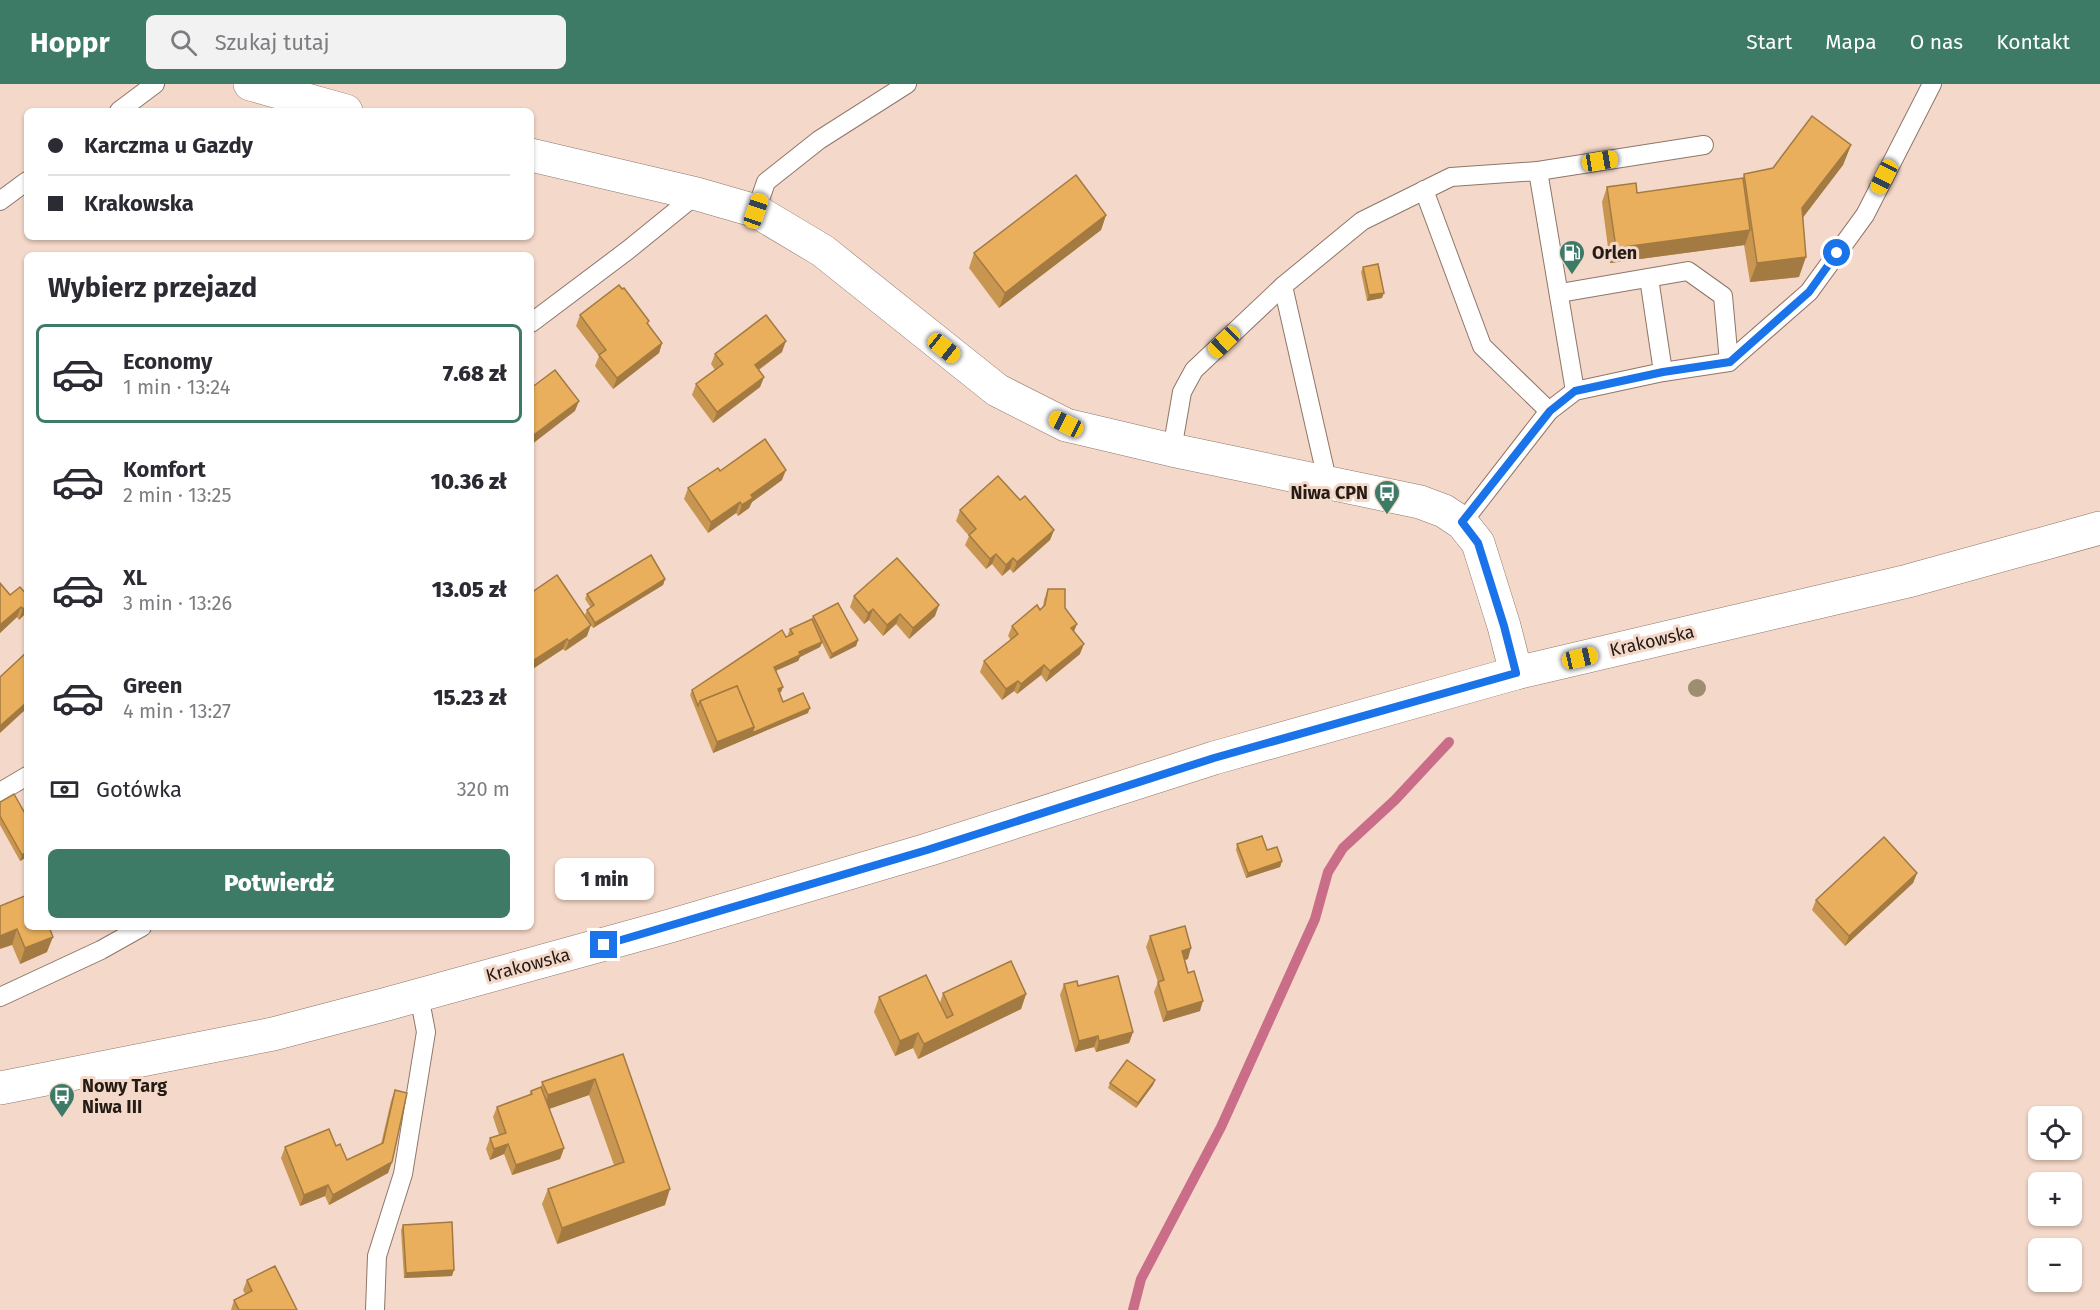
<!DOCTYPE html>
<html lang="pl">
<head>
<meta charset="utf-8">
<style>
	body { margin:0; font-family:"Fira Sans",sans-serif; background:#f2f2f3; color:#2b2b33; height:100vh; display:flex; flex-direction:column; font-size:22px; white-space:nowrap }
	* { box-sizing:border-box; margin:0 }
	p { font-size:20px; color:#7c7c81 }
	.icon { flex:none; width:33px; height:33px; fill:none; stroke:currentColor; stroke-width:2; stroke-linecap:round; stroke-linejoin:round }
	.map { position:relative; flex:1; overflow:hidden }
	.side { position:absolute; left:24px; top:168px; width:510px; height:678px; display:flex; flex-direction:column; background:#fff; border-radius:9px; box-shadow:0 2px 4px #0004 }
	.side>* { flex:none }
	.guide { position:absolute; left:24px; top:24px; width:510px; height:132px; border-radius:9px; box-shadow:0 2px 4px #0004; display:grid; align-content:center; height:132px; padding:0 24px; background:#fff }
	.buttons { position:absolute; left:2028px; top:1022px; display:grid; gap:12px }
	.buttons a { display:grid; place-items:center; width:54px; height:54px; border-radius:9px; background:#fff; box-shadow:0 2px 4px #0004; font-size:30px }
	.end { position:absolute; width:27px; height:27px; margin:-14px; border:8px solid #1a73e8; background:#fff; box-shadow:0 0 0 3px #fff }
	.from { border-radius:50% }
	.bubble { position:absolute; height:42px; border-radius:9px; background:#fff; box-shadow:0 2px 4px #0004; font-size:20px; font-weight:800; line-height:42px; text-align:center }
	.car { position:absolute; width:18px; height:36px; margin:-18px -9px; border-radius:8px; box-shadow:0 0 4px 2px #0007; background:linear-gradient(#f5c518 24%,#345 0 40%,#f5c518 0 76%,#345 0 86%,#f5c518 0) }
	.guide b { display:flex; align-items:center; gap:21px; height:57px; font-size:22px }
	.guide b+b { border-top:2px solid #e1e1e2 }
	.guide i { width:15px; height:15px; background:#2b2b33 }
	ul { padding:0; list-style:none }
	li { display:flex; align-items:center; gap:18px; height:99px; margin:0 12px 9px; padding:0 12px; border:3px solid transparent; border-radius:9px }
	li div { flex:1 }
	li b { display:block; font-size:22px }
	li em { font-style:normal; font-weight:800 }
	li.current { border-color:#3e7b67 }
	li>.icon { width:54px; height:54px; stroke-width:1.5 }
	h2 { padding:0 24px; font-size:27px; line-height:72px }
	.pay { display:flex; align-items:center; gap:15px; height:66px; padding:0 24px; font-size:22px }
	.pay p { margin-inline-start:auto }
	.action { display:flex; gap:12px; margin-top:auto; padding:12px 24px }
	.action a { flex:1; height:69px; border-radius:9px; background:#3e7b67; color:#fff; font-size:24px; font-weight:800; line-height:69px; text-align:center }
	header { display:flex; align-items:center; gap:36px; box-sizing:border-box; height:84px; padding:0 30px; background:#3e7b67; color:#fff }
	header strong { font-size:28px }
	nav { display:flex; gap:33px; margin-inline-start:auto; font-size:21px }
	.search { width:420px; height:54px; background:#f2f2f3; display:flex; align-items:center; gap:15px; box-sizing:border-box; padding:0 21px; border-radius:9px; color:#7c7c81; font-size:22px }
	.map>svg:first-child { display:block }
</style>
</head>
<body>
<header>
<strong>Hoppr</strong>
<div class="search"><svg class="icon" aria-label="search" viewBox="0 0 24 24"><circle cx="10" cy="10" r="6"/><path d="M15 15l6 6"/></svg>Szukaj tutaj</div>
<nav><a>Start</a><a>Mapa</a><a>O nas</a><a>Kontakt</a></nav>
</header>
<div class="map">
<svg width="2100" height="1226" viewBox="0 0 2100 1226">
	<rect width="100%" height="100%" fill="#f4d8c9"/>
	<g fill="none" stroke-linecap="round" stroke-linejoin="round">
		<!-- stream -->
		<path stroke="#c96d88" stroke-width="10" d="M1133,1226L1141,1195L1221,1043L1315,835L1328,788L1343,764L1395,716L1449,658"/>
		<defs>
			<g id="service">
				<path d="M119,27L155,0"/>
				<path d="M1538,87L1704,61"/>
				<path d="M1424,106L1482,262L1549,327"/>
				<path d="M0,117L27,97"/>
				<path d="M756,127L766,98L819,56L907,0"/>
				<path d="M1649,194L1663,288"/>
				<path d="M1283,202L1328,400"/>
				<path d="M1560,209L1688,187L1723,212L1729,278"/>
				<path d="M531,239L628,166L697,110"/>
				<path d="M1172,366L1182,308L1194,286L1283,202L1362,137L1451,93L1538,87L1575,307"/>
				<path d="M1462,439L1549,327L1575,307L1663,288L1729,278L1809,208L1865,131L1932,0"/>
				<path d="M0,708L27,692"/>
				<path d="M0,913L101,866L142,843"/>
				<path d="M375,1226L377,1172L403,1090L426,948L419,911"/>
			</g>
			<g id="minor">
				<path d="M250,0L346,27"/>
				<path d="M531,71L697,110L756,127L823,167L997,306L1066,341L1172,366L1420,418L1444,427L1462,439L1478,459L1504,542L1516,589"/>
			</g>
			<path id="secondary" d="M0,1004L273,950L387,920L670,842L927,766L1214,674L1516,589L1908,497L2100,444"/>
		</defs>
		<!-- service casing -->
		<use href="#service" stroke="#8f7669" stroke-width="20"/>
		<!-- minor casing -->
		<use href="#minor" stroke="#8f7669" stroke-width="34"/>
		<!-- secondary casing -->
		<use href="#secondary" stroke="#8f7669" stroke-width="34"/>
		<!-- service -->
		<use href="#service" stroke="#fff" stroke-width="18"/>
		<!-- minor -->
		<use href="#minor" stroke="#fff" stroke-width="33"/>
		<!-- secondary -->
		<use href="#secondary" stroke="#fff" stroke-width="33"/>
	</g>
	<!-- trees -->
	<circle fill="#9e8d70" cx="1697" cy="604" r="9"/>
	<!-- wall -->
	<g fill="#c89650">
		<path d="M1851,61L1843,81L1803,133L1799,193L1750,198L1744,161L1610,179L1602,118L1607,103L1637,109L1743,94L1744,90L1773,84Z"/>
		<path d="M1106,131L1101,146L999,224L969,184L974,169Z"/>
		<path d="M1363,183L1382,214L1367,217L1361,188Z"/>
		<path d="M580,231L648,240L662,259L659,269L613,305L595,282L599,272L576,242Z"/>
		<path d="M782,268L759,286L764,293L760,303L713,339L692,311L696,300L715,286L711,280L715,270Z"/>
		<path d="M720,387L782,396L752,418L749,424L738,432L736,429L708,449L684,415L688,404Z"/>
		<path d="M1020,416L1054,446L1050,456L1013,489L1010,485L1002,492L992,480L986,485L965,461L969,452L956,437L960,426Z"/>
		<path d="M665,495L663,501L593,544L585,531L587,526L591,524L585,515L587,510Z"/>
		<path d="M0,499L27,528L19,536L17,533L0,549Z"/>
		<path d="M1048,505L1065,524L1074,548L1080,570L1046,598L1041,591L1017,610L1014,607L1002,616L980,588L984,577L1011,556L1008,552L1012,542L1043,523L1044,516Z"/>
		<path d="M531,509L587,552L565,567L563,565L531,586Z"/>
		<path d="M854,512L935,532L909,555L896,540L883,552L869,536L864,540L850,523Z"/>
		<path d="M813,532L858,556L856,562L830,575L822,559L820,563L800,573L798,577L776,587L783,603L781,608L779,609L783,618L808,629L713,669L690,611L692,606L789,552L788,550L790,545L812,535Z"/>
		<path d="M0,718L27,733V773L20,777L0,741Z"/>
		<path d="M1237,760L1267,766L1282,777L1280,783L1246,794L1236,766Z"/>
		<path d="M1917,789L1913,799L1845,862L1812,826L1816,816Z"/>
		<path d="M0,822L47,868L20,880L12,861Z"/>
		<path d="M1150,852L1188,875L1185,876L1200,927L1163,938L1154,908L1158,898L1146,863Z"/>
		<path d="M1064,900L1078,902L1133,948L1129,959L1096,968L1094,963L1075,968L1060,911Z"/>
		<path d="M943,909L1026,910L1021,925L918,975L913,964L895,972L874,928L879,913L940,919Z"/>
		<path d="M623,970L665,1121L557,1160L542,1120L548,1105L614,1081L589,1011L549,1025L564,1064L560,1075L512,1091L504,1070L490,1076L486,1065L490,1054L499,1051L493,1033L497,1023L529,1011L531,1007L541,1003L542,998Z"/>
		<path d="M1155,996L1153,1001L1136,1024L1108,1004L1110,999Z"/>
		<path d="M395,1006L392,1078L388,1089L329,1121L325,1112L300,1122L281,1074L285,1063L336,1062L347,1076L381,1060L391,1017Z"/>
		<path d="M403,1141L452,1192L404,1194L401,1146Z"/>
		<path d="M247,1196L297,1226H231L234,1216L245,1210L243,1206Z"/>
	</g>
	<!-- shaded-wall -->
	<g fill="#a37a41">
		<path d="M1851,61L1843,81L1795,144L1802,124Z"/>
		<path d="M1106,131L1101,146L999,224L1005,209Z"/>
		<path d="M1750,146L1745,161L1610,179L1616,164Z"/>
		<path d="M1806,173L1799,193L1750,198L1757,179Z"/>
		<path d="M1384,209L1382,214L1367,217L1369,211Z"/>
		<path d="M786,257L782,268L751,291L755,281Z"/>
		<path d="M662,259L659,269L613,305L617,294Z"/>
		<path d="M764,293L760,303L713,339L717,328Z"/>
		<path d="M579,317L575,327L531,361V353Z"/>
		<path d="M786,386L782,396L752,418L749,424L738,432L742,421L751,411Z"/>
		<path d="M740,418L736,429L708,449L711,438Z"/>
		<path d="M1054,446L1050,456L1013,489L1017,478Z"/>
		<path d="M996,470L992,480L986,485L990,475Z"/>
		<path d="M1013,474L1010,485L1002,492L1006,481Z"/>
		<path d="M665,495L663,501L593,544L595,539Z"/>
		<path d="M27,521V528L19,536L23,525Z"/>
		<path d="M939,521L935,532L909,555L913,544Z"/>
		<path d="M21,523L17,533L0,549V541Z"/>
		<path d="M873,525L869,536L864,540L868,529Z"/>
		<path d="M900,530L896,540L883,552L887,541Z"/>
		<path d="M1077,540L1073,550L1071,544Z"/>
		<path d="M591,541L587,552L565,567L569,557Z"/>
		<path d="M567,555L563,565L531,586V578Z"/>
		<path d="M858,556L856,562L830,575L832,570Z"/>
		<path d="M822,558L820,563L800,573L798,577L772,588L774,583L799,568Z"/>
		<path d="M1084,560L1080,570L1046,598L1050,587Z"/>
		<path d="M1044,581L1041,591L1017,610L1021,600Z"/>
		<path d="M1018,597L1014,607L1002,616L1006,605Z"/>
		<path d="M783,603L781,608L776,610L778,605Z"/>
		<path d="M27,618V621L25,626L0,649V642Z"/>
		<path d="M810,624L808,629L713,669L717,658L754,643Z"/>
		<path d="M27,768V773L20,777L22,771Z"/>
		<path d="M1282,777L1280,783L1246,794L1248,789Z"/>
		<path d="M1917,789L1913,799L1845,862L1849,852Z"/>
		<path d="M17,845L12,861L0,865V852Z"/>
		<path d="M53,853L47,868L20,880L25,864Z"/>
		<path d="M1191,864L1188,875L1178,878L1182,867Z"/>
		<path d="M1026,910L1021,925L918,975L924,960Z"/>
		<path d="M1203,917L1200,927L1163,938L1167,928Z"/>
		<path d="M1133,948L1129,959L1096,968L1099,957Z"/>
		<path d="M918,949L913,964L895,972L900,957Z"/>
		<path d="M1098,952L1094,963L1075,968L1079,957Z"/>
		<path d="M595,995L589,1011L543,1027L548,1011Z"/>
		<path d="M1155,996L1153,1001L1136,1024L1138,1019Z"/>
		<path d="M508,1060L504,1070L490,1076L494,1065Z"/>
		<path d="M564,1064L560,1075L512,1091L516,1081Z"/>
		<path d="M392,1078L388,1089L329,1121L333,1111Z"/>
		<path d="M328,1101L325,1112L300,1122L304,1111Z"/>
		<path d="M670,1105L665,1121L557,1160L562,1144Z"/>
		<path d="M454,1186L452,1192L404,1194L406,1189Z"/>
	</g>
	<!-- building -->
	<g fill="#e9af5d" stroke="#a37a41" stroke-width="1.5">
		<path d="M1812,32L1851,61L1802,124L1806,173L1757,179L1744,90L1773,84Z"/>
		<path d="M1076,91L1106,131L1005,209L974,169Z"/>
		<path d="M1743,94L1750,146L1616,164L1607,103L1636,99L1637,109Z"/>
		<path d="M1378,180L1384,209L1369,211L1363,183Z"/>
		<path d="M619,201L622,205L624,204L649,237L647,239L662,259L617,294L599,271L606,266L580,231Z"/>
		<path d="M766,231L786,257L755,281L764,293L717,328L696,300L723,280L715,270Z"/>
		<path d="M555,286L579,317L531,353V304Z"/>
		<path d="M765,355L786,386L751,411L753,414L742,421L740,418L711,438L688,404L718,384L720,387Z"/>
		<path d="M998,392L1020,416L1025,412L1054,446L1017,478L1013,474L1006,481L996,470L990,475L969,451L976,445L960,426Z"/>
		<path d="M651,471L665,495L595,539L587,526L594,521L587,510Z"/>
		<path d="M897,474L939,521L913,544L900,530L887,541L873,525L868,529L854,512Z"/>
		<path d="M557,491L591,541L569,557L567,555L531,578V509Z"/>
		<path d="M0,499L10,511L20,503L27,511V521L23,525L21,523L0,541Z"/>
		<path d="M1048,505H1065V524L1077,540L1071,544L1084,560L1050,587L1044,581L1021,600L1018,597L1006,605L984,577L1018,550L1012,542L1037,521L1040,526L1045,521Z"/>
		<path d="M838,519L858,556L832,570L813,532Z"/>
		<path d="M812,535L822,558L799,568L800,571L774,583L783,603L778,605L783,618L803,609L810,624L752,649L754,643L737,602L700,617L698,622L692,606L782,546L786,553L793,550L790,545Z"/>
		<path d="M27,568V618L0,642V593Z"/>
		<path d="M737,602L754,643L717,658L700,617Z"/>
		<path d="M14,710L27,733V768L22,771L0,732V718Z"/>
		<path d="M1262,752L1267,766L1277,763L1282,777L1248,789L1237,760Z"/>
		<path d="M1884,753L1917,789L1849,852L1816,816Z"/>
		<path d="M27,811V843H49L53,853L25,864L17,845L0,852V822Z"/>
		<path d="M1185,842L1191,864L1182,867L1188,889L1194,887L1203,917L1167,928L1158,898L1164,896L1150,852Z"/>
		<path d="M1011,877L1026,910L924,960L918,949L900,957L879,913L926,891L947,934L953,931L943,909Z"/>
		<path d="M1118,892L1133,948L1099,957L1098,952L1079,957L1064,900L1077,897L1078,902Z"/>
		<path d="M623,970L670,1105L562,1144L548,1105L624,1078L595,995L548,1011L542,998Z"/>
		<path d="M1127,976L1155,996L1138,1019L1110,999Z"/>
		<path d="M541,1003L564,1064L516,1081L508,1060L494,1065L490,1054L506,1049L497,1023L532,1010L531,1007Z"/>
		<path d="M395,1006L407,1009L392,1078L333,1111L328,1101L304,1111L285,1063L329,1045L336,1062L340,1060L347,1076L383,1059Z"/>
		<path d="M452,1138L454,1186L406,1189L403,1141Z"/>
		<path d="M275,1182L297,1226H239L234,1216L252,1207L247,1196Z"/>
	</g>
	<g fill="none" stroke-linecap="round" stroke-linejoin="round">
		<!-- route -->
		<path stroke="#1a73e8" stroke-width="8" d="M604,861L927,766L1214,674L1516,589L1504,542L1478,459L1462,438L1550,327L1575,307L1663,288L1730,278L1809,208L1837,169"/>
	</g>
	<!-- icons -->
	<defs>
		<symbol id="fuel-pin" viewBox="-11 -11 22 30"><path d="M0 17L-7.5 6A9.5 9.5 0 1 1 7.5 6Z" fill="#3e7b67" stroke="#f4d8c9"/><path d="M-5.5-6h7V0h2V4h1.3V-2.5L3-4.5l.8-.8L6-3V5H2.5V1h-1V6h-7ZM-4.2-4.7v3.2H.2V-4.7Z" fill="#fff"/></symbol>
		<symbol id="bus-pin" viewBox="-11 -11 22 30"><path d="M0 17L-7.5 6A9.5 9.5 0 1 1 7.5 6Z" fill="#3e7b67" stroke="#f4d8c9"/><path d="M-5-6H5V4H4V6H2V4H-2V6H-4V4H-5ZM-3.5-4V0h7V-4ZM-3.5 1.2v1.5H-2V1.2ZM2 1.2v1.5H3.5V1.2Z" fill="#fff"/></symbol>
	</defs>
	<g fill-rule="evenodd">
		<use href="#fuel-pin" x="1557" y="154" width="30" height="40"/>
		<use href="#bus-pin" x="1372" y="394" width="30" height="40"/>
		<use href="#bus-pin" x="47" y="997" width="30" height="40"/>
	</g>
	<g text-anchor="middle" dominant-baseline="central" stroke-width="6" stroke-linejoin="round" paint-order="stroke">
		<!-- poi labels -->
		<g font-size="18" font-weight="bold" fill="#241b15" stroke="#f4d8c9" text-anchor="start">
			<text x="1592" y="169">Orlen</text>
			<text x="1368" y="409" text-anchor="end">Niwa CPN</text>
			<text x="82" y="1002">Nowy Targ<tspan x="82" dy="21">Niwa III</tspan></text>
		</g>
		<!-- street labels -->
		<g font-size="18" fill="#241b15" stroke="#f4d8c9">
			<text transform="translate(1652 557) rotate(-13)">Krakowska</text>
			<text transform="translate(528 881) rotate(-15)">Krakowska</text>
		</g>
	</g>
</svg>
<div class="buttons">
<a><svg class="icon" aria-label="locate" viewBox="0 0 24 24"><circle cx="12" cy="12" r="6"/><path d="M12 2v4M12 18v4M2 12h4M18 12h4"/></svg></a>
<a>+</a>
<a>−</a>
</div>
<i class="end from" style="left:1837px;top:169px"></i>
<i class="end" style="left:604px;top:861px"></i>
<div class="bubble" style="left:555px;top:774px;width:99px">1 min</div>
<i class="car" style="left:1600px;top:77px;rotate:81deg"></i>
<i class="car" style="left:1884px;top:93px;rotate:207deg"></i>
<i class="car" style="left:756px;top:127px;rotate:19deg"></i>
<i class="car" style="left:1224px;top:258px;rotate:226deg"></i>
<i class="car" style="left:944px;top:264px;rotate:129deg"></i>
<i class="car" style="left:1066px;top:340px;rotate:296deg"></i>
<i class="car" style="left:1580px;top:574px;rotate:77deg"></i>
<div class="guide">
<b><i class="from"></i>Karczma u Gazdy</b>
<b><i></i>Krakowska</b>
</div>
<section class="side">
<h2>Wybierz przejazd</h2>
<ul>
<li class="current"><svg class="icon" aria-label="car" viewBox="0 0 24 24"><path d="M5 17H2v-5l4-1 3-4h7l3 4 3 1v5h-3M9 17h6M6 11h13"/><circle cx="7" cy="17" r="2"/><circle cx="17" cy="17" r="2"/></svg><div><b>Economy</b><p>1 min · 13:24</p></div><em>7.68 zł</em></li>
<li><svg class="icon" aria-label="car" viewBox="0 0 24 24"><path d="M5 17H2v-5l4-1 3-4h7l3 4 3 1v5h-3M9 17h6M6 11h13"/><circle cx="7" cy="17" r="2"/><circle cx="17" cy="17" r="2"/></svg><div><b>Komfort</b><p>2 min · 13:25</p></div><em>10.36 zł</em></li>
<li><svg class="icon" aria-label="car" viewBox="0 0 24 24"><path d="M5 17H2v-5l4-1 3-4h7l3 4 3 1v5h-3M9 17h6M6 11h13"/><circle cx="7" cy="17" r="2"/><circle cx="17" cy="17" r="2"/></svg><div><b>XL</b><p>3 min · 13:26</p></div><em>13.05 zł</em></li>
<li><svg class="icon" aria-label="car" viewBox="0 0 24 24"><path d="M5 17H2v-5l4-1 3-4h7l3 4 3 1v5h-3M9 17h6M6 11h13"/><circle cx="7" cy="17" r="2"/><circle cx="17" cy="17" r="2"/></svg><div><b>Green</b><p>4 min · 13:27</p></div><em>15.23 zł</em></li>
</ul>
<div class="pay"><svg class="icon" aria-label="cash" viewBox="0 0 24 24"><path d="M3 7h18v10H3z"/><circle cx="12" cy="12" r="2"/></svg>Gotówka<p>320 m</p></div>
<div class="action"><a>Potwierdź</a></div>
</section>
</div>
</body>
</html>
